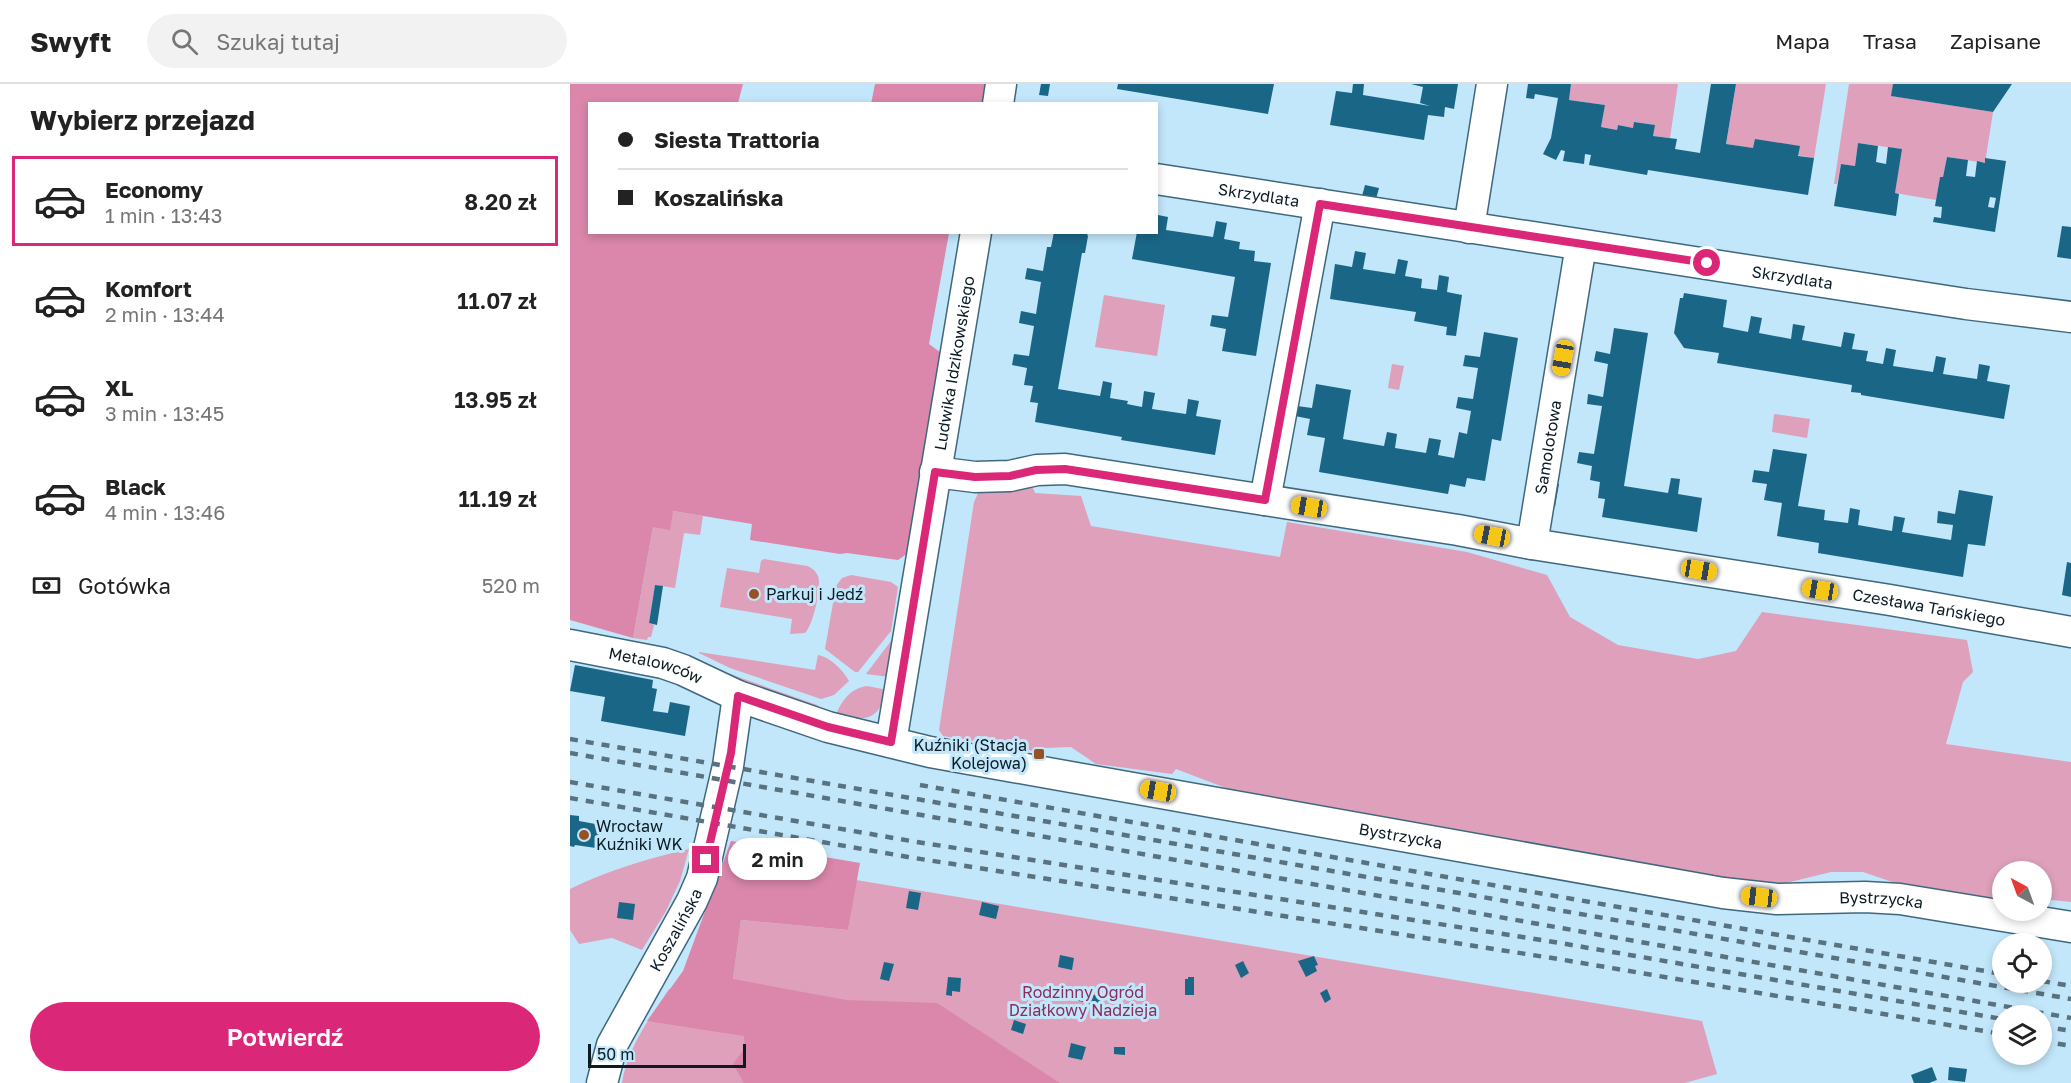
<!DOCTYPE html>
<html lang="pl">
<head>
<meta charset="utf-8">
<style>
	body { margin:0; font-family:"Golos Text",sans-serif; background:#f2f2f2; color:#222; height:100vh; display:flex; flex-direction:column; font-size:22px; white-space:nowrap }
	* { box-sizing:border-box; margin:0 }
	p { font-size:20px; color:#767676 }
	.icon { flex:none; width:33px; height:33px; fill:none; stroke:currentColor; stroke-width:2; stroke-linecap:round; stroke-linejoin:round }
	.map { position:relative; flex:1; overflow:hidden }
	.drawer { display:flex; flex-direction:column; background:#fff; width:570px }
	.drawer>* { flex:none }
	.hud { position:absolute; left:18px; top:18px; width:570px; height:132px; border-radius:0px; box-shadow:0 3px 9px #0003; display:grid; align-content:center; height:132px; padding:0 30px; background:#fff }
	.needle { width:39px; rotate:319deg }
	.controls { position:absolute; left:1422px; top:777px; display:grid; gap:12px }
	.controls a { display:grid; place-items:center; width:60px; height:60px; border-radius:50%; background:#fff; box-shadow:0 3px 9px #0003; font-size:30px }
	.scale { position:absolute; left:18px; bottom:15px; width:158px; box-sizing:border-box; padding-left:6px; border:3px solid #0b1c25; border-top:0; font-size:16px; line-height:21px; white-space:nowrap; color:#0b1c25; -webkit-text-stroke:4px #c2e6fa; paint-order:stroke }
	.end { position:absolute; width:27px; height:27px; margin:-14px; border:8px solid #db2777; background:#fff; box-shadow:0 0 0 3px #fff }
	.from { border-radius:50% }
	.bubble { position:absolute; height:42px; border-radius:21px; background:#fff; box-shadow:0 3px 9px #0003; font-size:20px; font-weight:600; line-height:42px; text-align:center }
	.car { position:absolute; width:18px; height:36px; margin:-18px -9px; border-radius:8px; box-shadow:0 0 4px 2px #0007; background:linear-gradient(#f5c518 24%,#345 0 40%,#f5c518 0 76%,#345 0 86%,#f5c518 0) }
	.hud b { display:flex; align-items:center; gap:21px; height:57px; font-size:22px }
	.hud b+b { border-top:2px solid #e0e0e0 }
	.hud i { width:15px; height:15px; background:#222 }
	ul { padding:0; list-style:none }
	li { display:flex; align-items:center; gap:18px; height:90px; margin:0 12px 9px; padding:0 18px; border:3px solid transparent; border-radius:0px }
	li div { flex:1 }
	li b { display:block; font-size:22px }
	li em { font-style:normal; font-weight:600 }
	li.current { border-color:#db2777 }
	li>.icon { width:54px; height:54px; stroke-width:1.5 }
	h2 { padding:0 30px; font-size:27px; line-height:72px }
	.pay { display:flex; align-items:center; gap:15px; height:66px; padding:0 30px; font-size:22px }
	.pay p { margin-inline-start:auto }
	.cta { display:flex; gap:12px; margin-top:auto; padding:12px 30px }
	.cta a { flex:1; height:69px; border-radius:36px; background:#db2777; color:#fff; font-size:24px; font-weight:600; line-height:69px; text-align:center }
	header { display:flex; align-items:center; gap:36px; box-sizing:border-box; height:84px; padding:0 30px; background:#fff; border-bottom:2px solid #e0e0e0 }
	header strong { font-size:28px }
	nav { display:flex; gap:33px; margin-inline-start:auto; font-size:21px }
	.search { width:420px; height:54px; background:#f2f2f2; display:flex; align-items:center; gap:15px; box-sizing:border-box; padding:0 21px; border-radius:33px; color:#767676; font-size:22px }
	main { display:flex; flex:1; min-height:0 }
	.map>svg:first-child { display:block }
</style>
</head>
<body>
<header>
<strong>Swyft</strong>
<div class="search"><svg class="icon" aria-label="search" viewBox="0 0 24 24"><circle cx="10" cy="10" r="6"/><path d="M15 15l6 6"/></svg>Szukaj tutaj</div>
<nav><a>Mapa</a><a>Trasa</a><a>Zapisane</a></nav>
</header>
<main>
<section class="drawer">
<h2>Wybierz przejazd</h2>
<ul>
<li class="current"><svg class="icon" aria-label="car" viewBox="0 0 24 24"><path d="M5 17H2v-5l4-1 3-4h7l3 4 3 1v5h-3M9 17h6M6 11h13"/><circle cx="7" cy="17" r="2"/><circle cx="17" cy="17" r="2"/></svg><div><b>Economy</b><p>1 min · 13:43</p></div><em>8.20 zł</em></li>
<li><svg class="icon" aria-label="car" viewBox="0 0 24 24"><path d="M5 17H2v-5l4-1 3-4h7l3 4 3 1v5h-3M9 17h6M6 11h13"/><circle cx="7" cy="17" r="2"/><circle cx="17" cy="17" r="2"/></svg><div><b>Komfort</b><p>2 min · 13:44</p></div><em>11.07 zł</em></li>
<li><svg class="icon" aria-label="car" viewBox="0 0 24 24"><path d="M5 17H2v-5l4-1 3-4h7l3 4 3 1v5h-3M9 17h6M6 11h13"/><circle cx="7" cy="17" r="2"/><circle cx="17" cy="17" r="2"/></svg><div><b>XL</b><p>3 min · 13:45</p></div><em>13.95 zł</em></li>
<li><svg class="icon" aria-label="car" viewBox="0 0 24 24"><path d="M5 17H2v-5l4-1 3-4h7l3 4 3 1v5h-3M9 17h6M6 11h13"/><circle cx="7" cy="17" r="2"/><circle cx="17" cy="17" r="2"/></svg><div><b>Black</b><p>4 min · 13:46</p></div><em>11.19 zł</em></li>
</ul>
<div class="pay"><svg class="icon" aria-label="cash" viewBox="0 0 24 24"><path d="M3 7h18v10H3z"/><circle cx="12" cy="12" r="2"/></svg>Gotówka<p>520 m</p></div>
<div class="cta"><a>Potwierdź</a></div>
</section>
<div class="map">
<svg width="1501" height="999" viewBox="0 0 1501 999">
	<rect width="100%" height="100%" fill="#c2e6fa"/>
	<!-- green -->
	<g fill="#dea0ba">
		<path d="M1001,0H1108L1100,54L1083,52L1084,41L1065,38L1063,44L1048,41L1047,46L1031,43L1035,21L999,16Z"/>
		<path d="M1166,0H1256L1244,74L1156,60Z"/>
		<path d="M1279,0H1323L1322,12L1423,28L1415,79L1377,73L1373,93H1370L1366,116L1325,109L1331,65L1288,59L1285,82L1271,80L1267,100H1264Z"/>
		<path d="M534,211L595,221L587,272L525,263Z"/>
		<path d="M822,280L834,282L829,306L818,304Z"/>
		<path d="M1204,330L1240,335L1237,354L1202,348Z"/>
		<path d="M459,395L465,409L511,412L521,442L710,473L717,438L897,468L977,491L1000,533L1048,561L1128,575L1166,567L1192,528L1397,556L1403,588L1393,598L1376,660L1501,678V818L1472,815V788H1432V818L1337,803L1293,788H1261L1208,801L1151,796L669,709L606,685L602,690L526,680L501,663L474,664L464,667L373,652L369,646L404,418L410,405Z"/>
		<path d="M103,427L133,432L130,451L114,449L105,504L85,501L79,539L84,541L81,553H78L77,556L63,554L83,443Z"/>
		<path d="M194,475L237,482C242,484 245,486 248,492C252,502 243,542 235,549L220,550L222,535L150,523L157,484L189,489L191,477Z"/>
		<path d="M281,491L321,498L328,503L321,547L288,588H285L255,565L266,502L272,494Z"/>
		<path d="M327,549L320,593L296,590Z"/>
		<path d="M129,568L245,586L248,571C260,573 273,586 279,597L264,611L251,615L160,584L129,569Z"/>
		<path d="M146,585L247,621L253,626L183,606Z"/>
		<path d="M297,602L318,606C307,638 296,637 266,631C271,617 281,604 297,602Z"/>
		<path d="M119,765L110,797L96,827L72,866L42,854L9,860L0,846V805C38,786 77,775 119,765Z"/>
		<path d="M286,796L1132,937L1147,990L1115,999H52C57,964 80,934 99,905L163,895L171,836L278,846Z"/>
	</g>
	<!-- forest -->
	<g fill="#da87ab">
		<path d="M0,0H173L168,19L20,20V148L379,149L359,260L374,271L341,467L328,476L277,469L270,470L180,456L182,440L103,427L100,446L83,443L63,554L0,536Z"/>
		<path d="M305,0H417L414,19L301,20Z"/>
		<path d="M161,757L290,779L278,846L171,836L163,895L276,916L367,919L490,999H174L163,980L175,964L174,952L77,937L113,887Z"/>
	</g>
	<!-- building -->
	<g fill="#1a6687" fill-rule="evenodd">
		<path d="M471,0H480L478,12L469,11Z"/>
		<path d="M548,0H704L698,30L547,5Z"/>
		<path d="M783,0H794L793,11L860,22L850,19L853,3L841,0H888L884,25L875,23L874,33L858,31L854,56L760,41L766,7L782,9Z"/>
		<path d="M958,0H1001L999,16L1035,21L1031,43L1047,46L1048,41L1063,44L1064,38L1085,41L1083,52L1107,55L1105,65L1130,69L1141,0H1166L1156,60L1183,64L1185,55L1230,62L1228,72L1244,74L1238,111L1078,86L1077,91L1019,81L1021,71L1015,70L1014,80L993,77L995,67L991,66L986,76L973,70L981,54L988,14L965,10L964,15L956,14Z"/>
		<path d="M1323,0H1442L1423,28L1321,12Z"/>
		<path d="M1288,59L1308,62L1306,78L1316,80L1318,63L1332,65L1325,109L1329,110L1326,132L1264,122L1271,80L1285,82Z"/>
		<path d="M1377,73L1398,76L1396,92L1405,93L1407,77L1415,79V74L1436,77L1425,148L1363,138L1364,133L1371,134L1372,123L1365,122L1370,93H1373ZM1420,113L1426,114L1424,124L1418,123Z"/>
		<path d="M795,101L809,104L806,115L792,112Z"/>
		<path d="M588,131L598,133L596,146L643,153L646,137L657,139L654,155L670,158L669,165L685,167L684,177L701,179L686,272L652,267L656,245L640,242L642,231L658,233L665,193L562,175L567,148H586Z"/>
		<path d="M1492,142L1501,143V175L1487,173Z"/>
		<path d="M484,148H516L518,152L515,169H512L488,305L530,312L533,297L542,299L540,314L558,317L557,320L572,323L574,307L585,309L582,325L616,330L618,315L629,317L626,332L651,336L645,371L551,356L552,353L465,338L468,319L460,318L463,302L454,301L457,284L442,281L444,270L459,272L464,242L449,239L451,227L466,230L471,198L455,195L457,184L473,187L477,163H481Z"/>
		<path d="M785,167L796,169L793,185L825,190L828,175L838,177L835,192L852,195L851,204L867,206L869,191L879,193L877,208L892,211L886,252L876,251L877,243L844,237L846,228L760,215L765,180L782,183Z"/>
		<path d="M1114,209L1157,216L1153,243L1178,248L1181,232L1192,234L1189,249L1221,255L1223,240L1235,242L1232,256L1271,263L1274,248L1285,250L1282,265L1298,267L1296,277L1313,280L1316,264L1326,266L1323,282L1363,288L1366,272L1376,274L1373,290L1407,295L1409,280L1420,282L1417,297L1440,301L1434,335L1291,311V309L1281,308L1282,301L1147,279L1149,269L1114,264L1104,249L1110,214H1113Z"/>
		<path d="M1044,244L1078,249L1054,402L1098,409L1101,394L1110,395L1108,410L1132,414L1127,448L1032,433L1035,415L1028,414L1030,398L1020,396L1022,382L1007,379L1009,368L1024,370L1032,322L1017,320L1018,310L1033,313L1038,280L1024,277L1026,267L1040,270Z"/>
		<path d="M914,248L948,254L931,357L922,355L915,397L897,394L895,403L880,400L878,410L749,388L755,354L737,351L740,335L725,332L727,322L742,324L746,300L781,306L773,355L814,362L817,348L827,350L825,364L856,369L859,354L871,356L868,371L884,374L889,348L897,350L901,327L886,324L888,313L903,315L908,284L893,282L895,271L910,273Z"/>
		<path d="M1203,365L1237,370L1228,422L1255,426L1254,436L1278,439L1280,424L1290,426L1288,441L1322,447L1324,432L1335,434L1332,448L1381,456L1383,441L1367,439L1368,427L1385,430L1389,406L1423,412L1415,462L1398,460L1393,493L1248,469L1249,459L1207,452L1212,419L1194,416L1197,400L1182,398L1184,386L1199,388Z"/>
		<path d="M983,399L989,400L985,423L979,422Z"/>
		<path d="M1497,478L1501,479V513L1492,511Z"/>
		<path d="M85,501L93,502L87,541L79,539Z"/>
		<path d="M5,581L83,596L82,604L87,605L83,627L98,629L100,618L120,622L115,652L31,637L35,613L0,607Z"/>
		<path d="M0,731L9,732V737L31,741L26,764L5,761L4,763L0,762Z"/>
		<path d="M339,807L351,809L348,826L336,824Z"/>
		<path d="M49,818L65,820L63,836L47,834Z"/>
		<path d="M412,818L429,822L426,835L409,831Z"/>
		<path d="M490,871L504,874L502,886L488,883Z"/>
		<path d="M744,872L748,881L745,882L747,887L736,893L728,877Z"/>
		<path d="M673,877L679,889L671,894L665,881Z"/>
		<path d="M314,878L324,880L319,897L310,895Z"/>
		<path d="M378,893L391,894L390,908L382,907V912L376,911Z"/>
		<path d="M618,893H624V911H615V895H618Z"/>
		<path d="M757,905L761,915L755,919L750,909Z"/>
		<path d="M508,906L532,913L529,922L505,916Z"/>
		<path d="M444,936L456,940L453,950L441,946Z"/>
		<path d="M501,959L516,963L512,976L498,973Z"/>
		<path d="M544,963H555V971L544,970Z"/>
		<path d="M1362,983L1367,996L1359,999H1344L1341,991Z"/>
		<path d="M1379,983L1397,985L1395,998L1378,996Z"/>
	</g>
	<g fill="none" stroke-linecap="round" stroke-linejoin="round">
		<defs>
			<g id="minor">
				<path d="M428,20L431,0"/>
				<path id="s1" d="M586,95L1396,220L1501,233"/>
				<path d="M899,144L922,0"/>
				<path id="s2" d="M365,388L405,393L440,392L467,386L495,385L888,446L962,460L1320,516L1501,548"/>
				<path d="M695,416L750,120"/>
				<path id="s3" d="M962,460L1011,161"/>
				<path id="s4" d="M0,561L93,579L113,586L168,612L258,643L360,668L1153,809L1207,815L1295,813L1330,815L1501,843"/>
				<path id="s5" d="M321,658L406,148"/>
				<path id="s6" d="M32,999L42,961L122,817L132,794L158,682L168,612"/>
			</g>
		</defs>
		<!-- minor casing -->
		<use href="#minor" stroke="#3e687e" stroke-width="33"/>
		<!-- minor -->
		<use href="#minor" stroke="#fff" stroke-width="30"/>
		<!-- rail -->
		<g stroke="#59727f" stroke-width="4.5" stroke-dasharray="8 8" stroke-linecap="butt">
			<path d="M0,655L1501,915"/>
			<path d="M0,669L1501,934"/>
			<path d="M0,698L341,757L990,859L1432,935"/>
			<path d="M350,701L1432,890"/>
			<path d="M0,714L338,773L988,875L1432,950"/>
			<path d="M1472,897L1501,902"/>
			<path d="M1472,942L1501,947"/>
			<path d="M1472,957L1501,962"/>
		</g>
	</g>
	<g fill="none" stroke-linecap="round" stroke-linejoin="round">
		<!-- route -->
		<path stroke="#db2777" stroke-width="8" d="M136,776L161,669L168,612L258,643L321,658L365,388L405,393L440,392L466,386L495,385L695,416L750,120L1137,179"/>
	</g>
	<!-- markers -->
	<g fill="#955222" stroke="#c2e6fa" stroke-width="2">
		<circle cx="184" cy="510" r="6"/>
		<rect x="463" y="664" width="12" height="12" rx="3"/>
		<circle cx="14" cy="751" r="6"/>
	</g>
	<g text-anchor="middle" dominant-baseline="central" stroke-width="6" stroke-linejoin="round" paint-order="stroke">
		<!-- street labels -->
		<g font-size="16" fill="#0b1c25" stroke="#c2e6fa">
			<text stroke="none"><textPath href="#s1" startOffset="104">Skrzydlata</textPath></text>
			<text stroke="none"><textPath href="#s1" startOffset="644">Skrzydlata</textPath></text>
			<text stroke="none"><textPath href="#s5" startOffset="384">Ludwika Idzikowskiego</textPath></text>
			<text stroke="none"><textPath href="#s3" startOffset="98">Samolotowa</textPath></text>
			<text stroke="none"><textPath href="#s2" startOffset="1006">Czesława Tańskiego</textPath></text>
			<text stroke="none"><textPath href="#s4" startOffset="88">Metalowców</textPath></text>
			<text stroke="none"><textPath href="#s4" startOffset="855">Bystrzycka</textPath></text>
			<text stroke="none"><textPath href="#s4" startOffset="1341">Bystrzycka</textPath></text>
			<text stroke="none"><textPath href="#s6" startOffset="171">Koszalińska</textPath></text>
		</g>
		<!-- poi labels -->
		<g font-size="16" fill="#0b1c25" stroke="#c2e6fa" text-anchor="start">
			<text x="196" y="510">Parkuj i Jedź</text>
			<text x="457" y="661" text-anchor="end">Kuźniki (Stacja<tspan x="457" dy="18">Kolejowa)</tspan></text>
			<text x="26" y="742">Wrocław<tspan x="26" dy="18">Kuźniki WK</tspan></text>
		</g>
		<!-- park labels -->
		<g font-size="16" fill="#8c2b5d" stroke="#c2e6fa">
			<text x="513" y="908">Rodzinny Ogród<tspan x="513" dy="18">Działkowy Nadzieja</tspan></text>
		</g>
	</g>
</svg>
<div class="controls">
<a><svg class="needle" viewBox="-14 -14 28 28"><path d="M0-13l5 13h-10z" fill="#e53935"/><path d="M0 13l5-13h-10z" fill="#767676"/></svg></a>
<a><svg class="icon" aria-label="locate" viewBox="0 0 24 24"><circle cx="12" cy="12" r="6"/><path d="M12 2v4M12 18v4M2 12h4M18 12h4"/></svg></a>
<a><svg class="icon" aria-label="layers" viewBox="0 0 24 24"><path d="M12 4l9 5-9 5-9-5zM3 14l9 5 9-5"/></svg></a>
</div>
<div class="scale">50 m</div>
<i class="end from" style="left:1137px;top:179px"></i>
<i class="end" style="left:136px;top:776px"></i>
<div class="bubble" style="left:158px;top:754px;width:99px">2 min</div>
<i class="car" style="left:993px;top:274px;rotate:190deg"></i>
<i class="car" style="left:739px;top:423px;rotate:279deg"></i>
<i class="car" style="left:922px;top:452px;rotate:281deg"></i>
<i class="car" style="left:1129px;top:486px;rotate:99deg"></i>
<i class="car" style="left:1250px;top:506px;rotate:279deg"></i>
<i class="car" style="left:588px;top:707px;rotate:280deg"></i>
<i class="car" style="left:1189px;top:813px;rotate:277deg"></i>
<div class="hud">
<b><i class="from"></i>Siesta Trattoria</b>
<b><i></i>Koszalińska</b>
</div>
</div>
</main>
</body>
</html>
